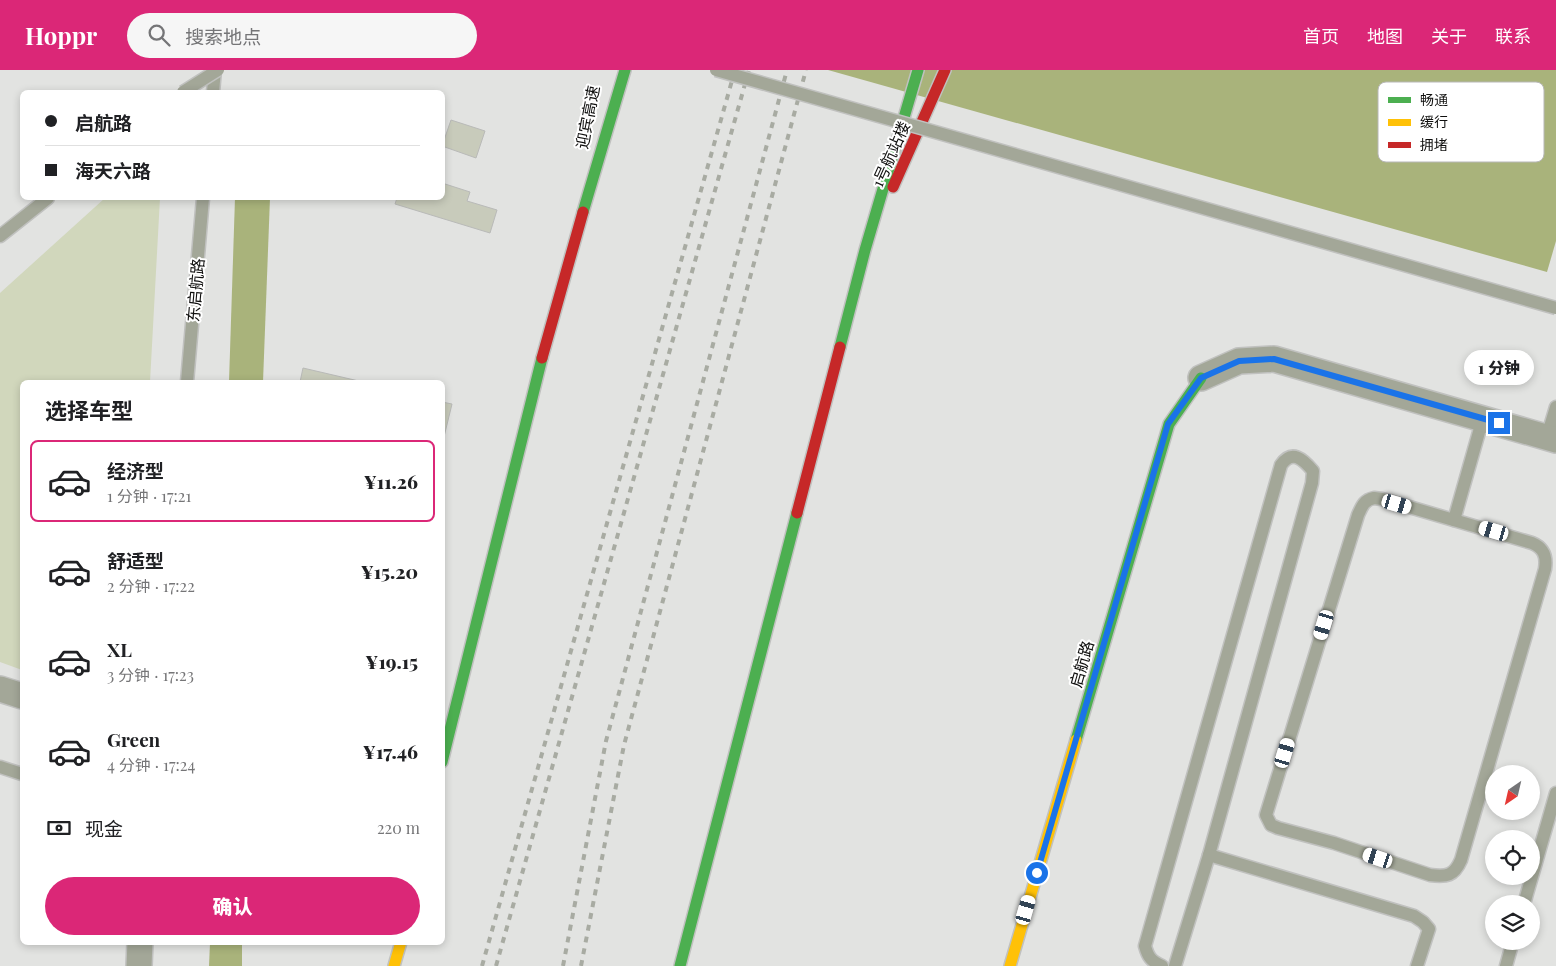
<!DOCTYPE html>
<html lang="zh">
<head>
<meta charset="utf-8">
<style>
	body { margin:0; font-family:"Playfair Display","Noto Sans SC",serif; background:#f6f6f6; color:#202124; height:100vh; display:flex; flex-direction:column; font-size:19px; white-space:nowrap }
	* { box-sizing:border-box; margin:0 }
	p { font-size:16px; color:#757577 }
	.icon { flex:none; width:28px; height:28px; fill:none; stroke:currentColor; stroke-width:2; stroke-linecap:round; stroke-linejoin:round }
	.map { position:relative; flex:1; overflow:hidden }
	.panel { position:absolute; left:20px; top:310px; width:425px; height:565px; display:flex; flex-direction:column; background:#fff; border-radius:8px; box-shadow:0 2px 8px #0003 }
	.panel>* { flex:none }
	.banner { position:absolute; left:20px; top:20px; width:425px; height:110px; border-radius:8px; box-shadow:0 2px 8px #0003; display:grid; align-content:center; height:110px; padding:0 25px; background:#fff }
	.needle { width:32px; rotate:214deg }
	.tools { position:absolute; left:1485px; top:695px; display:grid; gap:10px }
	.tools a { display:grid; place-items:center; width:55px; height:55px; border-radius:50%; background:#fff; box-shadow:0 2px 8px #0003; font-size:25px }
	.end { position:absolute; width:22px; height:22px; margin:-11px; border:6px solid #1a73e8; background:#fff; box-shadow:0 0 0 2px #fff }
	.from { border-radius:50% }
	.bubble { position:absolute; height:35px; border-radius:18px; background:#fff; box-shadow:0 2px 8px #0003; font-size:16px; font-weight:800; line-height:35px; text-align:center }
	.car { position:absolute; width:15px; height:30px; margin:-15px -8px; border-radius:6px; box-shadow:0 0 4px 1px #0007; background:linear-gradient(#fff 24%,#345 0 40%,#fff 0 76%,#345 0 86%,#fff 0) }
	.banner b { display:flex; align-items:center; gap:18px; height:48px; font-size:19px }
	.banner b+b { border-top:1px solid #e0e0e0 }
	.banner i { width:12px; height:12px; background:#202124 }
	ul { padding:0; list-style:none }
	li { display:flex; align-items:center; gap:15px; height:82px; margin:0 10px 8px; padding:0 15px; border:2px solid transparent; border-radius:8px }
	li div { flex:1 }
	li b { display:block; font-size:19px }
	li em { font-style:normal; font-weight:800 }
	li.current { border-color:#db2777 }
	li>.icon { width:45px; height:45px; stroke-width:1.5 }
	h2 { padding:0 25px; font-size:22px; line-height:60px }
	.pay { display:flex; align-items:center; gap:12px; height:55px; padding:0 25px; font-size:19px }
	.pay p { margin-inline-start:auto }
	.primary-button { display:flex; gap:10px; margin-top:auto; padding:10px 25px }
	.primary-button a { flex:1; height:58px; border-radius:30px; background:#db2777; color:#fff; font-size:20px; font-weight:800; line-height:58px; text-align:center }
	header { display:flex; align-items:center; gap:30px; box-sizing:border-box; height:70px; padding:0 25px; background:#db2777; color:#fff }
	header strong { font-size:24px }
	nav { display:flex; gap:28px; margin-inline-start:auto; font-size:18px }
	.search { width:350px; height:45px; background:#f6f6f6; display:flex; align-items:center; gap:12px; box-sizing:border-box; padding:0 18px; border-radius:28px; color:#757577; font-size:19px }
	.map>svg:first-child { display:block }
</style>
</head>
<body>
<header>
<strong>Hoppr</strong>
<div class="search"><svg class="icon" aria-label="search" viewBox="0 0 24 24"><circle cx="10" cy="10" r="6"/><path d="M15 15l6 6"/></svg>搜索地点</div>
<nav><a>首页</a><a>地图</a><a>关于</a><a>联系</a></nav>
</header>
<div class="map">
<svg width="1556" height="896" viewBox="0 0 1556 896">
	<rect width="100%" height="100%" fill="#e2e3e1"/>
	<!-- green -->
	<path fill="#d1d7bc" d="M105,128H160L150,312H22V600L0,592V223Z"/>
	<!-- water -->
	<g fill="#a9b37b">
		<path d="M828,0H1556V171L1547,202Z"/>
		<path d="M235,128H270L263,312H229Z"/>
		<path d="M210,873H242V896H209Z"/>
	</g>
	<!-- building -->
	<g fill="#c8cbbb" stroke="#b9bab8">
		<path d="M451,50L485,61L476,88L442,76Z"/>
		<path d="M442,113L470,122L467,131L497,140L490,163L395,134L397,128H442Z"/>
		<path d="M303,298L363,312H300Z"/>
		<path d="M442,332L452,334L442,375Z"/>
	</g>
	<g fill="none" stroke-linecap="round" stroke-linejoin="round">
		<defs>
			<g id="lane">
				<path d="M213,22L215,0"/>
				<path d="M0,166L48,128"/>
				<path d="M187,312L203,128"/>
				<path d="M1547,367L1556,337"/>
				<path d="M1374,428L1382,429L1532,473C1544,478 1547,486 1545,499L1461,790C1454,806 1447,807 1430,805L1334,773L1278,758L1271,755L1266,745L1358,445C1362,436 1364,430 1374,428Z"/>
				<path d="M1454,450L1483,348"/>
				<path d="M0,697L22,704"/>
				<path d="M1524,834L1556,723"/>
				<path d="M1162,896C1151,891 1148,887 1145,876L1281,395C1292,379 1303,389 1313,401L1312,413L1209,785"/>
				<path d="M1175,896L1209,785L1414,846L1423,852L1429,859L1417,896"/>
				<path d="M1506,896L1513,871"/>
			</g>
			<g id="street">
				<path d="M1201,308L1239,291L1274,289L1556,370"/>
				<path d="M0,619L22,626"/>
				<path d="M139,896L140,872"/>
			</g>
			<g id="fast">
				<path d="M583,142L625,0"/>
				<path d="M840,277L865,180L918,0"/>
				<path d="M1076,670L1169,354L1201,308"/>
				<path d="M442,692L542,288"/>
				<path d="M680,896L797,443"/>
			</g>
			<g id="slow">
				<path d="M394,896L401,872"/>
				<path d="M1010,896L1076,670"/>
			</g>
			<g id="jam">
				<path d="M893,117L945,0"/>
				<path d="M542,288L583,142"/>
				<path d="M797,443L840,277"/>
			</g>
		</defs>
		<!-- lane casing -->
		<use href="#lane" stroke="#c0c1bf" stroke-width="15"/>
		<!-- street casing -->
		<use href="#street" stroke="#c0c1bf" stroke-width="28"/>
		<!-- fast casing -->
		<use href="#fast" stroke="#c0c1bf" stroke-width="14"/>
		<!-- slow casing -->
		<use href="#slow" stroke="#c0c1bf" stroke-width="14"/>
		<!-- jam casing -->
		<use href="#jam" stroke="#c0c1bf" stroke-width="14"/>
		<!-- lane -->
		<use href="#lane" stroke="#a3a798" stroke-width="12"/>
		<!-- street -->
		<use href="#street" stroke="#a3a798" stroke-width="25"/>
		<!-- fast -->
		<use href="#fast" stroke="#4caf50" stroke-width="11"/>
		<!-- slow -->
		<use href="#slow" stroke="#ffc107" stroke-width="11"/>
		<!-- jam -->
		<use href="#jam" stroke="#c62828" stroke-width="11"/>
		<!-- rail -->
		<g stroke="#a8aba2" stroke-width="4" stroke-dasharray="6 6" stroke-linecap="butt">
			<path d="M482,896L735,0"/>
			<path d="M496,896L749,0"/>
			<path d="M563,896L606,671L787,0"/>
			<path d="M581,896L624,675L806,0"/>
		</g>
		<defs>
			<g id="lane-bridge">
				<path d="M716,0L1556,238"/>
				<path d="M183,22L218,0"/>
			</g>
		</defs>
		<!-- lane-bridge casing -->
		<use href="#lane-bridge" stroke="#c0c1bf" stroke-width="15" stroke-linecap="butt"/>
		<!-- lane-bridge -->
		<use href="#lane-bridge" stroke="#a3a798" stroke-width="12"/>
	</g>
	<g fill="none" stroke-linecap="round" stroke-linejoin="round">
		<!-- route -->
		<path stroke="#1a73e8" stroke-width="6" d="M1037,803L1168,354L1201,308L1239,291L1274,289L1499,353"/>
	</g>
	<g text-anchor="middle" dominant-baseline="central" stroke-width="4" stroke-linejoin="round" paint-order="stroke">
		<!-- street labels -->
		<g font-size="16" fill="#0f0f0e" stroke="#fff">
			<text transform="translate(587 47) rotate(-79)">迎宾高速</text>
			<text transform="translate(890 84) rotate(-66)">1号航站楼</text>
			<text transform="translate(195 220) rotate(-85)">东启航路</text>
			<text transform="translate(1081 594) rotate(-74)">启航路</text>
		</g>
	</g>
	<!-- legend -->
	<rect x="1378" y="12" width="166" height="80" rx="8" fill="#fff" stroke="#b7b7b7" stroke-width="1"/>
	<rect x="1388" y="27" width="23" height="6" fill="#4caf50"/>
	<rect x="1388" y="49" width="23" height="7" fill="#ffc107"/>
	<rect x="1388" y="72" width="23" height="6" fill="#c62828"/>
	<g font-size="14" fill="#0f0f0e">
		<text x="1420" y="35">畅通</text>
		<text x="1420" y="57">缓行</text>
		<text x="1420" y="80">拥堵</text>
	</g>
</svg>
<div class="tools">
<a><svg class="needle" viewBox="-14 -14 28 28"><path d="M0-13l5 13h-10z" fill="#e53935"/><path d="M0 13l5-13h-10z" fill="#757577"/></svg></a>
<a><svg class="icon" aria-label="locate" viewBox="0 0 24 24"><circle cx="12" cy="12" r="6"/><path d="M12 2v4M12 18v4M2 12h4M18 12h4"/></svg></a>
<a><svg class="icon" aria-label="layers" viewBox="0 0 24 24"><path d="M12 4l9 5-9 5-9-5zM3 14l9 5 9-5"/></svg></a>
</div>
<i class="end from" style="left:1037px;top:803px"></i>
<i class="end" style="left:1499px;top:353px"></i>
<div class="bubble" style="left:1464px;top:280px;width:70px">1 分钟</div>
<i class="car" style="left:1397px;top:434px;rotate:106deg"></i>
<i class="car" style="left:1494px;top:461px;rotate:286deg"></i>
<i class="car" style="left:1324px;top:555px;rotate:197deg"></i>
<i class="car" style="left:1285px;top:683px;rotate:17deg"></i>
<i class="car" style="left:1378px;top:788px;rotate:288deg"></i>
<i class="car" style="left:1026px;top:840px;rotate:16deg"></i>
<div class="banner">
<b><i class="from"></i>启航路</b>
<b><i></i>海天六路</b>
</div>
<section class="panel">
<h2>选择车型</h2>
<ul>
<li class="current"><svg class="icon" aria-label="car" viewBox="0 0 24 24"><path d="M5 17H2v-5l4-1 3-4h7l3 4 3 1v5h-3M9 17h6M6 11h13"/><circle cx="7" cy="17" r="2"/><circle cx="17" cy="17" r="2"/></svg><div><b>经济型</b><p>1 分钟 · 17:21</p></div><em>¥11.26</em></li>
<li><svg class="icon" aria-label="car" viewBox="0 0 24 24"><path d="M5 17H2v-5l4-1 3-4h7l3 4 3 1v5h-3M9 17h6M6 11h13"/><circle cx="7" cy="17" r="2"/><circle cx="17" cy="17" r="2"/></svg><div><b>舒适型</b><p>2 分钟 · 17:22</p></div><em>¥15.20</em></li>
<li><svg class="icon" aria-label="car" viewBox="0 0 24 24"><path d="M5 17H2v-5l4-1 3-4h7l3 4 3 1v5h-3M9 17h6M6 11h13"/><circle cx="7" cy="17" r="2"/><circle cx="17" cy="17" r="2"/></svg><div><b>XL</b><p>3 分钟 · 17:23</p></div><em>¥19.15</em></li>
<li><svg class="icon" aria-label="car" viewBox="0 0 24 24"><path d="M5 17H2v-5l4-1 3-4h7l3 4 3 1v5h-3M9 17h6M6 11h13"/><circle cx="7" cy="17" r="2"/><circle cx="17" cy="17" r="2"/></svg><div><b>Green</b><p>4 分钟 · 17:24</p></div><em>¥17.46</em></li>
</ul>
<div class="pay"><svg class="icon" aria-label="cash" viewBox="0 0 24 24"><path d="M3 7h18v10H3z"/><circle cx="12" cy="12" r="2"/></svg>现金<p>220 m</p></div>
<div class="primary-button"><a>确认</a></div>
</section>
</div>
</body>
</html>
